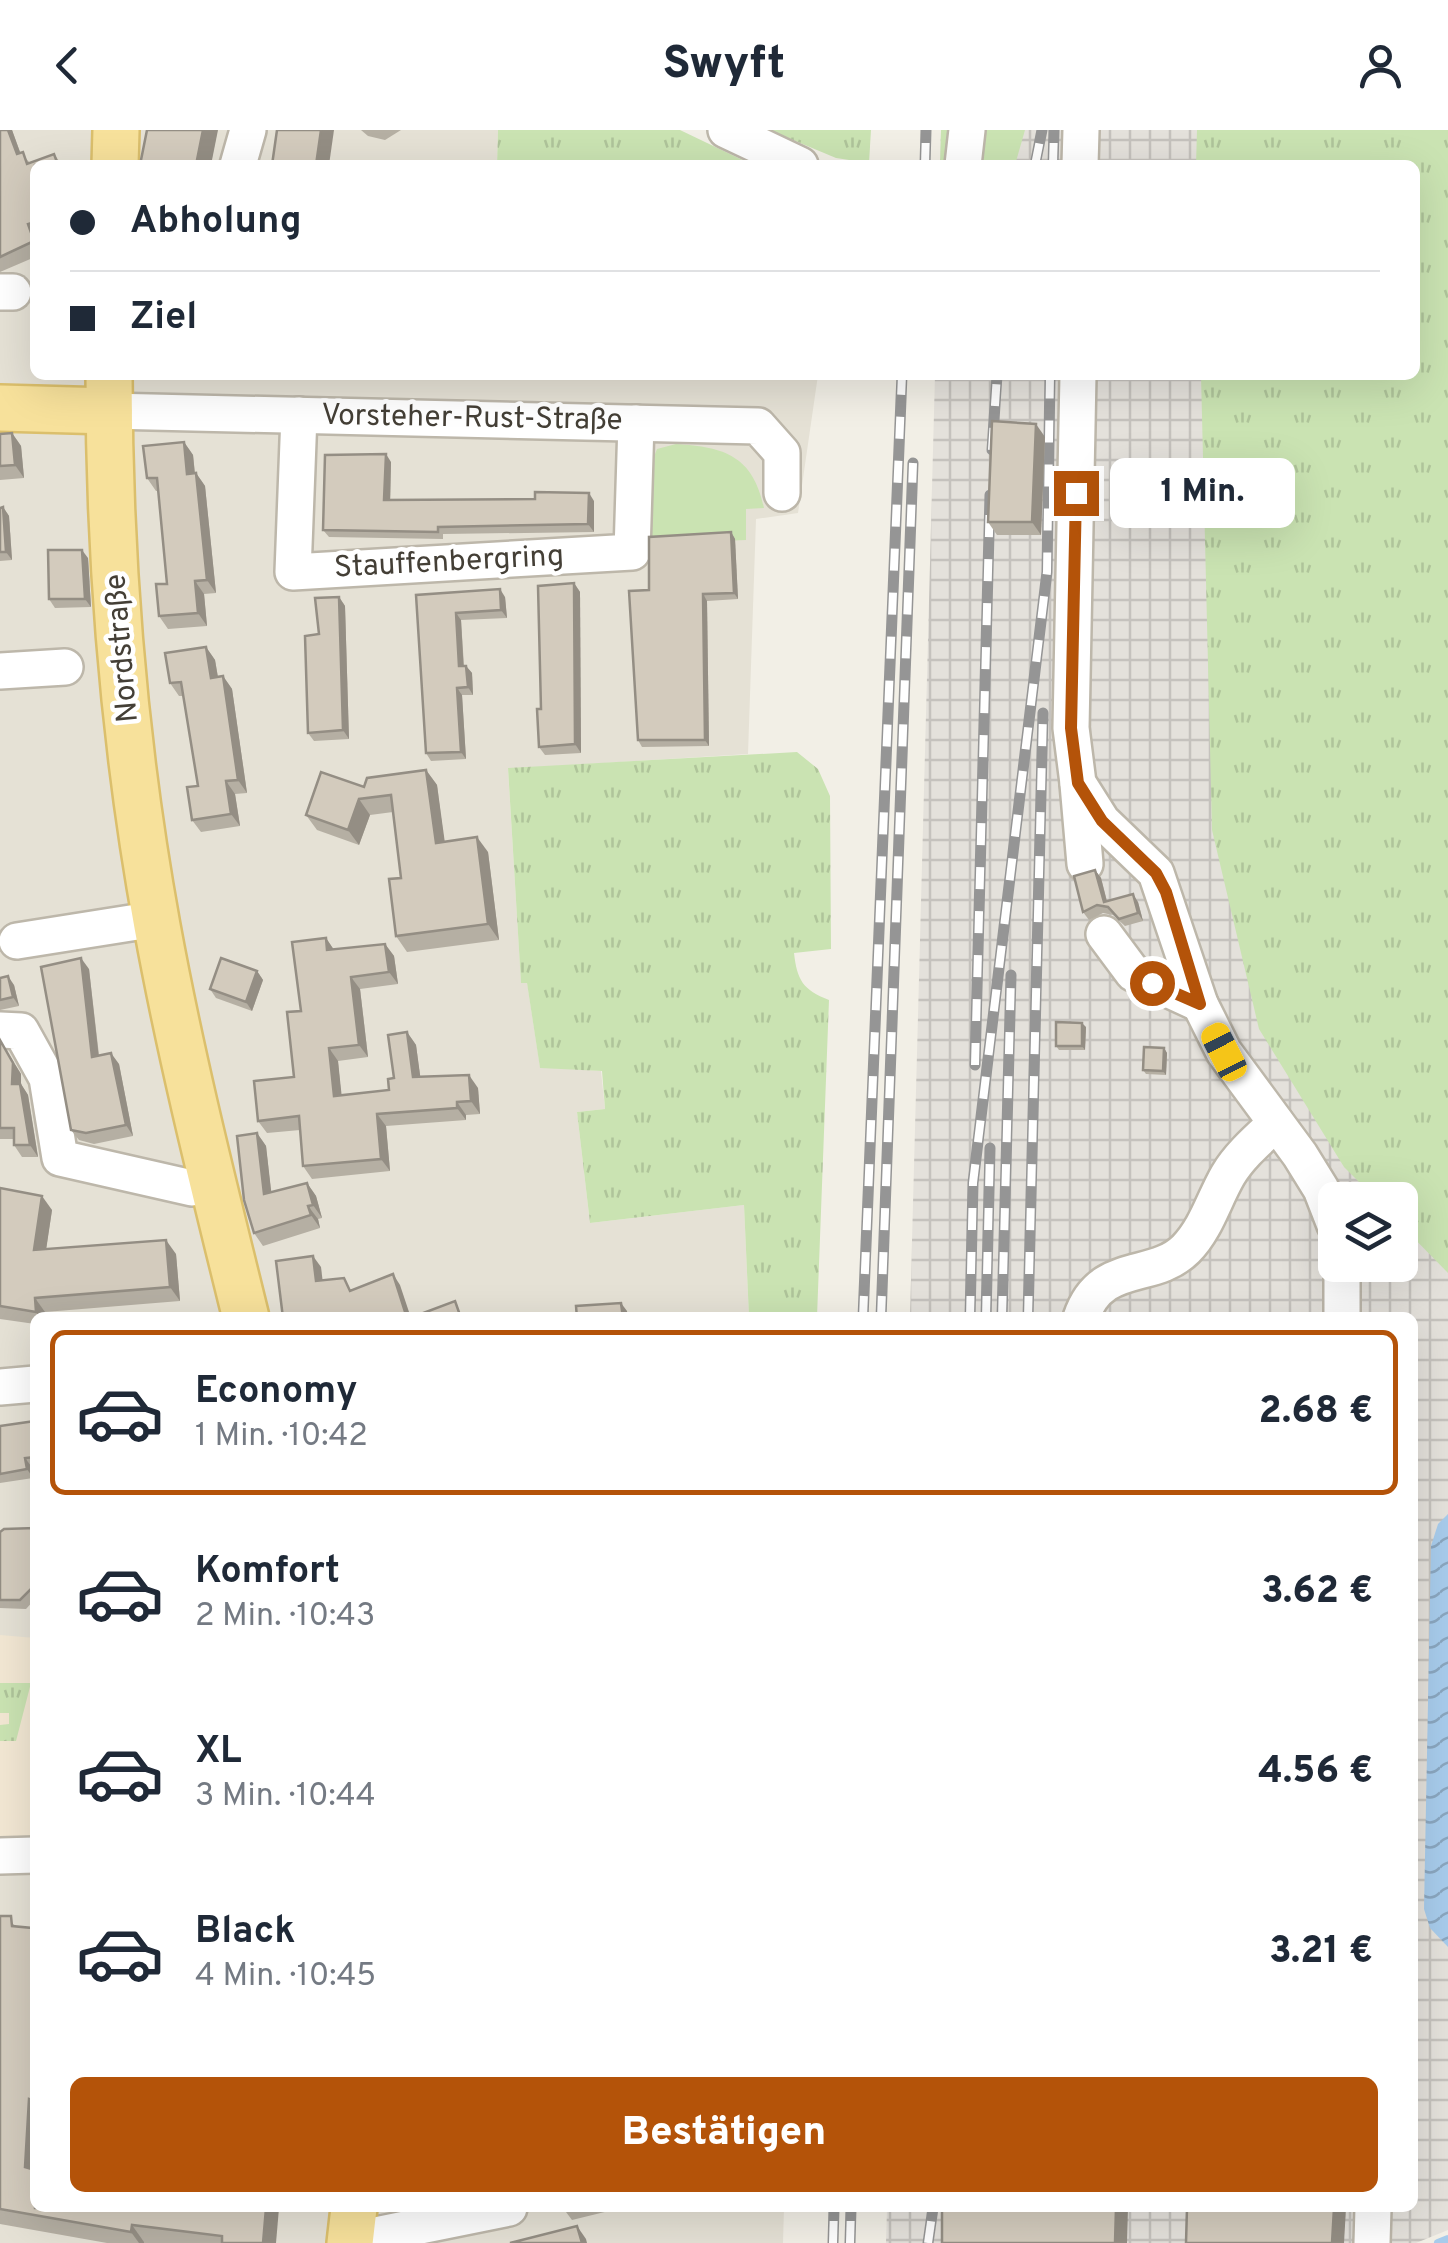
<!DOCTYPE html>
<html lang="de">
<head>
<meta charset="utf-8">
<style>
	body { margin:0; font-family:Overpass,sans-serif; background:#f2f2f3; color:#1f2937; height:100vh; display:flex; flex-direction:column; font-size:38px; white-space:nowrap }
	* { box-sizing:border-box; margin:0 }
	p { font-size:32px; color:#747a83 }
	.icon { flex:none; width:55px; height:55px; fill:none; stroke:currentColor; stroke-width:2; stroke-linecap:round; stroke-linejoin:round }
	.map { position:relative; flex:1; overflow:hidden }
	.details { position:absolute; left:30px; top:1182px; width:1388px; height:900px; display:flex; flex-direction:column; background:#fff; border-radius:15px; box-shadow:0 10px 40px #0002 }
	.details>* { flex:none }
	.top-card { position:absolute; left:30px; top:30px; width:1390px; height:220px; border-radius:15px; box-shadow:0 10px 40px #0002; display:grid; align-content:center; height:220px; padding:0 40px; background:#fff }
	.tools { position:absolute; left:1318px; top:1052px; display:grid; gap:20px }
	.tools a { display:grid; place-items:center; width:100px; height:100px; border-radius:15px; background:#fff; box-shadow:0 10px 40px #0002; font-size:50px }
	.end { position:absolute; width:45px; height:45px; margin:-22px; border:12px solid #b45309; background:#fff; box-shadow:0 0 0 5px #fff }
	.from { border-radius:50% }
	.bubble { position:absolute; height:70px; border-radius:15px; background:#fff; box-shadow:0 10px 40px #0002; font-size:32px; font-weight:800; line-height:70px; text-align:center }
	.car { position:absolute; width:30px; height:60px; margin:-30px -15px; border-radius:12px; box-shadow:0 0 8px 2px #0007; background:linear-gradient(#f5c518 24%,#345 0 40%,#f5c518 0 76%,#345 0 86%,#f5c518 0) }
	.top-card b { display:flex; align-items:center; gap:35px; height:95px; font-size:38px }
	.top-card b+b { border-top:2px solid #e0e1e3 }
	.top-card i { width:25px; height:25px; background:#1f2937 }
	ul { padding:18px 0 0; list-style:none }
	li { display:flex; align-items:center; gap:30px; height:165px; margin:0 20px 15px; padding:0 20px; border:5px solid transparent; border-radius:15px }
	li div { flex:1 }
	li b { display:block; font-size:38px }
	li em { font-style:normal; font-weight:800 }
	li.active { border-color:#b45309 }
	li>.icon { width:90px; height:90px; stroke-width:1.5 }
	.primary-button { display:flex; gap:20px; margin-top:auto; padding:20px 40px }
	.primary-button a { flex:1; height:115px; border-radius:15px; background:#b45309; color:#fff; font-size:40px; font-weight:800; line-height:115px; text-align:center }
	header { display:flex; justify-content:space-between; align-items:center; height:130px; padding:0 40px; background:#fff; font-size:45px; font-weight:800 }
	.map>svg:first-child { display:block }
</style>
</head>
<body>
<header><svg class="icon" aria-label="back" viewBox="0 0 24 24"><path d="M15 5l-7 7 7 7"/></svg>Swyft<svg class="icon" aria-label="person" viewBox="0 0 24 24"><circle cx="12" cy="8" r="4"/><path d="M4 21q1-7 8-7t8 7"/></svg></header>
<div class="map">
<svg width="1448" height="2113" viewBox="0 0 1448 2113">
	<defs>
		<pattern id="industrial-grid" width="8" height="8" patternUnits="userSpaceOnUse" patternTransform="scale(2.5)"><rect width="8" height="8" fill="#e4e1db"/><path d="M0 4h8M4 0v8" fill="none" stroke="#c5c2bd"/></pattern>
		<pattern id="grass-tufts" width="24" height="20" patternUnits="userSpaceOnUse" patternTransform="scale(2.5)"><rect width="24" height="20" fill="#cae3b2"/><path d="M3 7l-1-3M5 7V3M7 7l1-3M15 17l-1-3M17 17v-4M19 17l1-3" fill="none" stroke="#afc49a"/></pattern>
		<pattern id="water-waves" width="16" height="10" patternUnits="userSpaceOnUse" patternTransform="scale(2.5)"><rect width="16" height="10" fill="#a7cbeb"/><path d="M0 5q4-4 8 0t8 0" fill="none" stroke="#8aa6bf"/></pattern>
	</defs>
	<rect width="100%" height="100%" fill="#f2efe6"/>
	<!-- residential -->
	<path fill="#e5e1d5" d="M0,0H498L497,35H35V245H818L798,383L756,389L748,624L508,639L521,852H527L540,937L601,941L605,979L577,982L590,1093L744,1075L749,1187L35,1188V2078H784L783,2113H0Z"/>
	<!-- commercial -->
	<path fill="#f2e7d3" d="M0,1505L35,1508V1726H0Z"/>
	<!-- industrial -->
	<path fill="url(#industrial-grid)" fill-rule="evenodd" d="M941,0H1448V2100L1416,2113H886L887,2078H1412V1188L910,1187L935,245H1415V35H940ZM1335,1070H1400V1135H1335Z"/>
	<!-- grass -->
	<g fill="url(#grass-tufts)">
		<path d="M498,0H680L753,35H497Z"/>
		<path d="M769,0H871L869,33L836,28Z"/>
		<path d="M941,0H1025L1015,35H940Z"/>
		<path d="M1197,0H1448V1143L1400,1094V1070H1377L1344,1037L1259,899L1212,700L1201,245H1415V35H1196Z"/>
		<path d="M797,622L818,639L830,666L831,819L794,823C797,850 803,860 829,870L817,1187H749L744,1075L590,1093L577,982L605,979L602,941L540,938L527,853H521L508,638Z"/>
		<path d="M0,1553H31L16,1611H0V1595L9,1594V1583H0Z"/>
	</g>
	<!-- park -->
	<path fill="#cae3b2" d="M676,314C725,317 753,326 764,378L746,379V410L648,414L650,337L657,319Z"/>
	<!-- water -->
	<path fill="url(#water-waves)" d="M1448,1384V1817L1430,1798L1424,1779L1431,1416L1438,1394Z"/>
	<g fill="none" stroke-linecap="round" stroke-linejoin="round">
		<!-- stream -->
		<path stroke="#a7cbeb" stroke-width="8" d="M1438,2113L1448,2109"/>
		<defs>
			<g id="minor">
				<path d="M726,0L800,35"/>
				<path d="M238,35L248,0"/>
				<path d="M963,35L967,0"/>
				<path d="M1080,35L1081,0"/>
				<path d="M0,162H13"/>
				<path d="M1078,245L1071,598L1078,653L1102,691L1156,743L1200,874L1224,922L1300,1025L1321,1059L1335,1095"/>
				<path d="M109,281L758,296L782,323V363"/>
				<path d="M299,285L293,442L632,422L636,293"/>
				<path d="M0,541L65,537"/>
				<path d="M1078,654L1085,734"/>
				<path d="M1104,804L1133,843L1200,874"/>
				<path d="M17,811L156,789"/>
				<path d="M0,900L21,901L47,948L60,1028L192,1058L213,1053"/>
				<path d="M1342,1135V1188"/>
				<path d="M1081,1188C1101,1129 1153,1152 1186,1119C1206,1099 1214,1069 1228,1045C1240,1025 1259,1009 1276,993"/>
				<path d="M0,1257L35,1254"/>
				<path d="M0,1726L35,1725"/>
				<path d="M351,2104L371,2106L509,2078"/>
				<path d="M1372,2113L1373,2078"/>
			</g>
			<g id="major">
				<path d="M115,35L116,0"/>
				<path d="M109,245C109,428 124,615 157,796C181,928 214,1058 246,1188"/>
				<path d="M0,278L109,281"/>
				<path d="M350,2113L354,2078"/>
			</g>
		</defs>
		<!-- minor casing -->
		<use href="#minor" stroke="#bdb7aa" stroke-width="40"/>
		<!-- major casing -->
		<use href="#major" stroke="#dbbf6c" stroke-width="50"/>
		<!-- minor -->
		<use href="#minor" stroke="#fff" stroke-width="35"/>
		<!-- major -->
		<use href="#major" stroke="#f7e19b" stroke-width="45"/>
		<defs>
			<g id="rail">
				<path d="M925,35L926,0"/>
				<path d="M1035,35L1042,0"/>
				<path d="M1053,35L1054,0"/>
				<path d="M992,320L997,245"/>
				<path d="M975,935L990,365"/>
				<path d="M863,1188L902,245"/>
				<path d="M881,1188L913,333"/>
				<path d="M970,1188L973,1053L1047,442L1050,245"/>
				<path d="M986,1188L990,1018"/>
				<path d="M1002,1188L1011,845"/>
				<path d="M1028,1188L1043,583"/>
				<path d="M833,2113L834,2078"/>
				<path d="M850,2113L851,2078"/>
				<path d="M928,2113L933,2078"/>
			</g>
		</defs>
		<!-- rail casing -->
		<use href="#rail" stroke="#959595" stroke-width="11"/>
		<!-- rail -->
		<use href="#rail" stroke="#fff" stroke-width="8" stroke-dasharray="22" stroke-linecap="butt"/>
	</g>
	<!-- wall -->
	<g fill="#b5afa3">
		<path d="M0,0H12L20,22L30,33L54,24L62,35H35V127L0,142Z"/>
		<path d="M361,0H401L385,10L368,6Z"/>
		<path d="M12,303L21,316L24,348L0,350V304Z"/>
		<path d="M1045,307L1041,405H997L988,392Z"/>
		<path d="M184,312L193,325L195,343H196L205,356L216,463L204,464L207,496L168,499L159,486L167,454L158,361H156L147,348Z"/>
		<path d="M391,332L390,370L594,371V402L443,404V409L329,407L323,400Z"/>
		<path d="M3,377L9,386L12,430L0,431V378Z"/>
		<path d="M731,402L735,409L738,469L707,471L709,616L642,617L638,610L649,460Z"/>
		<path d="M88,428L91,477L55,478L49,469Z"/>
		<path d="M574,453L580,462L581,623L545,625L539,617L541,579Z"/>
		<path d="M416,465L505,467L507,488L461,490L464,536H466L472,543L473,565H462L466,629L431,631L426,623Z"/>
		<path d="M339,467L345,476L349,609L314,611L308,603L319,504Z"/>
		<path d="M206,517L215,530L218,547L223,546L232,559L247,663L235,664L240,696L201,702L192,690L198,656L183,566H179L170,553Z"/>
		<path d="M426,640L437,655L444,711L488,722L499,810L407,822L396,806L401,748L393,682L370,685L359,715L317,700L306,685L364,657Z"/>
		<path d="M1095,740L1101,748L1107,771L1138,772L1143,791L1125,796L1113,785L1103,783L1089,790L1083,782Z"/>
		<path d="M326,808L334,820L385,814L394,826L398,854L360,859L368,927L338,931L341,965L389,960L407,902L416,915L420,946L478,958L480,984L466,985V990L386,996L390,1041L312,1049L303,1036L300,1000L267,1003L258,991L294,947L301,881Z"/>
		<path d="M89,839L99,925L119,934L133,1006L94,1014L79,1010L71,1000Z"/>
		<path d="M257,841L263,850L252,881L216,868L210,859Z"/>
		<path d="M0,848L14,855L19,876L0,880Z"/>
		<path d="M1086,897L1085,920H1059L1056,916Z"/>
		<path d="M0,910L21,944V954L28,965L38,1027H22L14,1015V1009H0Z"/>
		<path d="M1164,918L1167,923L1166,945L1146,944L1143,940Z"/>
		<path d="M257,1003L266,1016L271,1062L307,1053L316,1066L322,1088L318,1089L320,1098L263,1116L254,1103Z"/>
		<path d="M0,1058L52,1080L46,1119L176,1124L180,1171L45,1182L46,1188H35V1194L0,1189Z"/>
		<path d="M35,1291V1336H31L33,1348L0,1353V1296Z"/>
		<path d="M35,1398V1469L26,1479L0,1478V1402Z"/>
		<path d="M0,1786L18,1797L32,1798L35,1802V2078L276,2113H107L0,2094Z"/>
		<path d="M563,2078H621L572,2090Z"/>
	</g>
	<!-- shaded-wall -->
	<g fill="#948e84">
		<path d="M8,0H12L25,36L17,24Z"/>
		<path d="M203,0H218L211,35H196Z"/>
		<path d="M321,0H334L329,35H316Z"/>
		<path d="M1036,294L1045,307L1041,405L1032,392Z"/>
		<path d="M12,303L21,316L24,348L15,335Z"/>
		<path d="M184,312L193,325L196,357L187,344Z"/>
		<path d="M386,324L391,332L390,378L384,370Z"/>
		<path d="M196,343L205,356L216,463L207,450Z"/>
		<path d="M589,363L594,371V402L588,394Z"/>
		<path d="M3,377L9,386L12,430L6,422Z"/>
		<path d="M731,402L735,409L738,469L734,463Z"/>
		<path d="M82,420L88,428L91,477L85,469Z"/>
		<path d="M195,451L204,464L207,496L198,483Z"/>
		<path d="M574,453L580,462L581,623L575,614Z"/>
		<path d="M500,459L505,467L507,488L501,480Z"/>
		<path d="M703,464L707,471L709,616L705,610Z"/>
		<path d="M339,467L345,476L349,609L343,600Z"/>
		<path d="M456,483L461,490L464,544L459,536Z"/>
		<path d="M206,517L215,530L220,560L211,548Z"/>
		<path d="M466,536L472,543L473,565L468,557Z"/>
		<path d="M223,546L232,559L247,663L238,650Z"/>
		<path d="M457,558L462,565L466,629L461,622Z"/>
		<path d="M426,640L437,655L447,728L436,713Z"/>
		<path d="M226,651L235,664L240,696L231,684Z"/>
		<path d="M359,669L370,685L359,715L348,700Z"/>
		<path d="M477,707L488,722L499,810L488,794Z"/>
		<path d="M1095,740L1101,748L1109,780L1104,772Z"/>
		<path d="M1133,764L1138,772L1143,791L1138,783Z"/>
		<path d="M326,808L334,820H327Z"/>
		<path d="M385,814L394,826L398,854L389,842Z"/>
		<path d="M81,828L89,839L100,938L92,927Z"/>
		<path d="M257,841L263,850L252,881L246,872Z"/>
		<path d="M8,846L14,855L19,876L13,867Z"/>
		<path d="M351,847L360,859L368,927L359,915Z"/>
		<path d="M1082,893L1086,897L1085,920L1082,916Z"/>
		<path d="M407,902L416,915L422,959L413,947Z"/>
		<path d="M0,910L21,944V954L28,965L38,1027L30,1015Z"/>
		<path d="M329,918L338,931L343,978L334,966Z"/>
		<path d="M1164,918L1167,923L1166,945L1163,941Z"/>
		<path d="M111,923L119,934L133,1006L126,995Z"/>
		<path d="M469,945L478,958L480,984L471,971Z"/>
		<path d="M457,972L466,985V990L457,978Z"/>
		<path d="M377,984L386,996L390,1041L381,1029Z"/>
		<path d="M257,1003L266,1016L273,1077L264,1064Z"/>
		<path d="M307,1053L316,1066L322,1088L313,1075Z"/>
		<path d="M42,1066L52,1080L44,1134L34,1120Z"/>
		<path d="M308,1076L318,1089L320,1098L311,1085Z"/>
		<path d="M166,1110L176,1124L180,1171L170,1157Z"/>
		<path d="M313,1126L321,1137L324,1162L316,1151Z"/>
		<path d="M393,1144L400,1155L411,1188H407Z"/>
		<path d="M35,1168L45,1182L46,1188H40L36,1182Z"/>
		<path d="M621,1173L627,1181L628,1188H623Z"/>
		<path d="M25,1328L31,1336L33,1348L27,1339Z"/>
		<path d="M32,1798L35,1802V1901Z"/>
		<path d="M29,1969L35,1978V2051L25,2037Z"/>
		<path d="M266,2078H279L276,2113H263Z"/>
		<path d="M1116,2078H1128L1127,2113H1115Z"/>
		<path d="M1334,2078H1346L1344,2113H1332Z"/>
		<path d="M132,2095L144,2112V2113H139L131,2102Z"/>
		<path d="M577,2096L586,2109L587,2113H582Z"/>
	</g>
	<!-- building -->
	<g fill="#d3cbbd" stroke="#948e84" stroke-width="2.5">
		<path d="M0,0H8L17,24L23,22L27,34L54,24L58,35H35V92L28,94L34,111L0,127Z"/>
		<path d="M147,0H203L196,35H140Z"/>
		<path d="M277,0H321L316,35H272Z"/>
		<path d="M992,291L1036,294L1032,392H988Z"/>
		<path d="M12,303L15,335L0,336V304Z"/>
		<path d="M184,312L187,344L196,343L207,450L195,451L198,483L159,486L156,454H167L157,348H147L143,316Z"/>
		<path d="M386,324L384,370L535,369V362L589,363L588,394L438,397V402L323,400L325,325Z"/>
		<path d="M3,377L6,422H0V378Z"/>
		<path d="M731,402L734,463L703,464L705,610H638L629,461L649,460V407Z"/>
		<path d="M48,420H82L85,469H49Z"/>
		<path d="M574,453L575,614L539,617L537,579H541L538,456Z"/>
		<path d="M500,459L501,480L456,483L459,536H466L468,557L457,558L461,622L426,623L416,465Z"/>
		<path d="M339,467L343,600L308,603L305,506L319,504L315,468Z"/>
		<path d="M206,517L211,548L223,546L238,650L226,651L231,684L192,690L187,657L198,656L181,552L170,553L165,523Z"/>
		<path d="M426,640L436,713L477,707L488,794L396,806L389,749L401,748L391,665L359,669L348,700L306,685L321,642L364,657L367,648Z"/>
		<path d="M1095,740L1104,772L1133,764L1138,783L1119,789L1108,777L1097,775L1083,782L1074,746Z"/>
		<path d="M326,808L327,820L385,814L389,842L351,847L359,915L329,918L334,966L389,960L388,949L394,948L388,905L407,902L413,947L469,945L471,971L457,972V978L377,984L381,1029L303,1036L299,986L258,991L254,951L294,947L287,882L301,881L292,812Z"/>
		<path d="M81,828L92,927L111,923L126,995L86,1003L71,1000L41,837Z"/>
		<path d="M221,828L257,841L246,872L210,859Z"/>
		<path d="M8,846L13,867L0,870V848Z"/>
		<path d="M1056,892L1082,893V916H1056Z"/>
		<path d="M0,910L13,933L12,954H20L30,1015H14V998H0Z"/>
		<path d="M1144,917L1164,918L1163,941L1143,940Z"/>
		<path d="M257,1003L264,1064L307,1053L313,1075L308,1076L311,1085L254,1103L244,1070L237,1006Z"/>
		<path d="M0,1058L42,1066L34,1120L166,1110L170,1157L35,1168L36,1182L0,1176Z"/>
		<path d="M313,1126L316,1151L344,1148L350,1161L393,1144L407,1188H283L276,1131Z"/>
		<path d="M455,1171L461,1188H410Z"/>
		<path d="M621,1173L623,1188H577L576,1176Z"/>
		<path d="M35,1291V1327L25,1328L27,1339L0,1344V1296Z"/>
		<path d="M35,1398V1455L20,1470H0V1402L4,1399Z"/>
		<path d="M0,1786H11L12,1796L32,1798L35,1971L29,1969L25,2037L35,2040V2078H266L263,2113H222V2106L132,2095L131,2102L0,2079Z"/>
		<path d="M942,2078H1116L1115,2113H942Z"/>
		<path d="M1187,2078H1334L1332,2113H1186Z"/>
		<path d="M577,2096L582,2113H510Z"/>
	</g>
	<g fill="none" stroke-linecap="round" stroke-linejoin="round">
		<!-- route -->
		<path stroke="#b45309" stroke-width="12" d="M1076,363L1071,598L1078,653L1102,691L1156,743L1166,762L1200,874L1152,853"/>
	</g>
	<g text-anchor="middle" dominant-baseline="central" stroke-width="9" stroke-linejoin="round" paint-order="stroke">
		<!-- street labels -->
		<g font-size="30" fill="#443f36" stroke="#fff">
			<text transform="translate(472 289) rotate(1)">Vorsteher-Rust-Straße</text>
			<text transform="translate(449 433) rotate(-3)">Stauffenbergring</text>
			<text transform="translate(123 518) rotate(-95)">Nordstraße</text>
		</g>
	</g>
</svg>
<div class="tools">
<a><svg class="icon" aria-label="layers" viewBox="0 0 24 24"><path d="M12 4l9 5-9 5-9-5zM3 14l9 5 9-5"/></svg></a>
</div>
<i class="end from" style="left:1152px;top:853px"></i>
<i class="end" style="left:1076px;top:363px"></i>
<div class="bubble" style="left:1110px;top:328px;width:185px">1 Min.</div>
<i class="car" style="left:1224px;top:922px;rotate:333deg"></i>
<div class="top-card">
<b><i class="from"></i>Abholung</b>
<b><i></i>Ziel</b>
</div>
<section class="details">
<ul>
<li class="active"><svg class="icon" aria-label="car" viewBox="0 0 24 24"><path d="M5 17H2v-5l4-1 3-4h7l3 4 3 1v5h-3M9 17h6M6 11h13"/><circle cx="7" cy="17" r="2"/><circle cx="17" cy="17" r="2"/></svg><div><b>Economy</b><p>1 Min. · 10:42</p></div><em>2.68 €</em></li>
<li><svg class="icon" aria-label="car" viewBox="0 0 24 24"><path d="M5 17H2v-5l4-1 3-4h7l3 4 3 1v5h-3M9 17h6M6 11h13"/><circle cx="7" cy="17" r="2"/><circle cx="17" cy="17" r="2"/></svg><div><b>Komfort</b><p>2 Min. · 10:43</p></div><em>3.62 €</em></li>
<li><svg class="icon" aria-label="car" viewBox="0 0 24 24"><path d="M5 17H2v-5l4-1 3-4h7l3 4 3 1v5h-3M9 17h6M6 11h13"/><circle cx="7" cy="17" r="2"/><circle cx="17" cy="17" r="2"/></svg><div><b>XL</b><p>3 Min. · 10:44</p></div><em>4.56 €</em></li>
<li><svg class="icon" aria-label="car" viewBox="0 0 24 24"><path d="M5 17H2v-5l4-1 3-4h7l3 4 3 1v5h-3M9 17h6M6 11h13"/><circle cx="7" cy="17" r="2"/><circle cx="17" cy="17" r="2"/></svg><div><b>Black</b><p>4 Min. · 10:45</p></div><em>3.21 €</em></li>
</ul>
<div class="primary-button"><a>Bestätigen</a></div>
</section>
</div>
</body>
</html>
